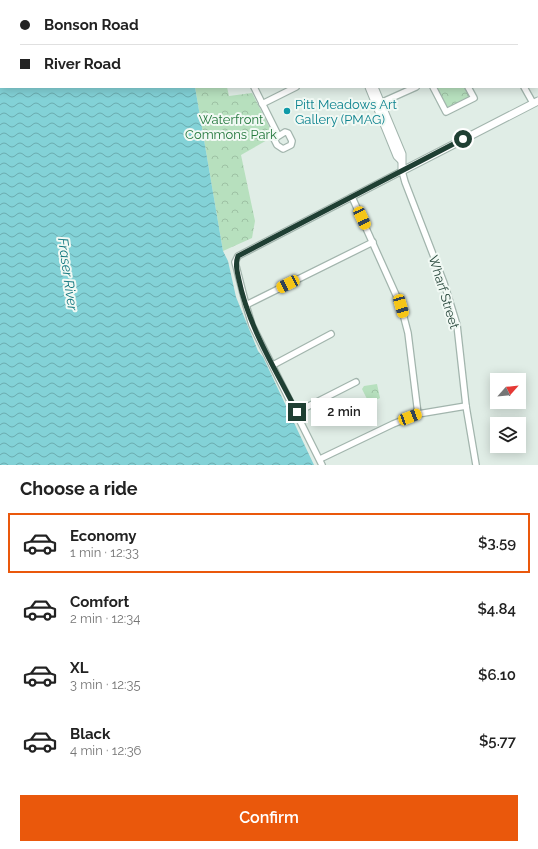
<!DOCTYPE html>
<html lang="en">
<head>
<meta charset="utf-8">
<style>
	body { margin:0; font-family:Raleway,sans-serif; background:#f2f2f2; color:#222; height:100vh; display:flex; flex-direction:column; font-size:15px; white-space:nowrap }
	* { box-sizing:border-box; margin:0 }
	p { font-size:13px; color:#767676 }
	.icon { flex:none; width:22px; height:22px; fill:none; stroke:currentColor; stroke-width:2; stroke-linecap:round; stroke-linejoin:round }
	.map { position:relative; height:465px; overflow:hidden }
	.sheet { display:flex; flex-direction:column; background:#fff; flex:1 }
	.sheet>* { flex:none }
	.hud { position:absolute; left:0px; top:0px; width:538px; height:88px; box-shadow:0 2px 10px #0003; display:grid; align-content:center; height:88px; padding:0 20px; background:#fff }
	.needle { width:26px; rotate:63deg }
	.tools { position:absolute; left:490px; top:373px; display:grid; gap:8px }
	.tools a { display:grid; place-items:center; width:36px; height:36px; border-radius:0px; background:#fff; box-shadow:0 2px 10px #0003; font-size:20px }
	.end { position:absolute; width:18px; height:18px; margin:-9px; border:5px solid #1f3f33; background:#fff; box-shadow:0 0 0 2px #fff }
	.from { border-radius:50% }
	.bubble { position:absolute; height:28px; border-radius:0px; background:#fff; box-shadow:0 2px 10px #0003; font-size:13px; font-weight:600; line-height:28px; text-align:center }
	.car { position:absolute; width:12px; height:24px; margin:-12px -6px; border-radius:5px; box-shadow:0 0 3px 1px #0007; background:linear-gradient(#f5c518 24%,#345 0 40%,#f5c518 0 76%,#345 0 86%,#f5c518 0) }
	.hud b { display:flex; align-items:center; gap:14px; height:38px; font-size:15px }
	.hud b+b { border-top:1px solid #e0e0e0 }
	.hud i { width:10px; height:10px; background:#222 }
	ul { padding:0; list-style:none }
	li { display:flex; align-items:center; gap:12px; height:60px; margin:0 8px 6px; padding:0 12px; border:2px solid transparent; border-radius:0px }
	li div { flex:1 }
	li b { display:block; font-size:15px }
	li em { font-style:normal; font-weight:600 }
	li.selected { border-color:#ea580c }
	li>.icon { width:36px; height:36px; stroke-width:1.5 }
	h2 { padding:0 20px; font-size:18px; line-height:48px }
	.button { display:flex; gap:8px; margin-top:auto; padding:8px 20px }
	.button a { flex:1; height:46px; border-radius:0px; background:#ea580c; color:#fff; font-size:16px; font-weight:600; line-height:46px; text-align:center }
	.map>svg:first-child { display:block }
</style>
</head>
<body>
<div class="map">
<svg width="538" height="465" viewBox="0 0 538 465">
	<defs>
		<pattern id="forest-crowns" width="20" height="18" patternUnits="userSpaceOnUse"><rect width="20" height="18" fill="#b7e0be"/><path d="M2 6a3 3 0 1 1 6 0M12 15a3 3 0 1 1 6 0" fill="none" stroke="#9dc1a4"/></pattern>
		<pattern id="water-waves" width="16" height="10" patternUnits="userSpaceOnUse"><rect width="16" height="10" fill="#83d2d7"/><path d="M0 5q4-4 8 0t8 0" fill="none" stroke="#6bacaf"/></pattern>
	</defs>
	<rect width="100%" height="100%" fill="#e0ede6"/>
	<!-- forest -->
	<g fill="url(#forest-crowns)">
		<path d="M195,87H227L229,96L252,93L272,132L269,139L241,155L255,221L252,238L223,251Z"/>
		<path d="M436,87H466L471,97L448,109Z"/>
		<path d="M377,384L380,398L369,403L362,389L364,386Z"/>
	</g>
	<!-- water -->
	<path fill="url(#water-waves)" d="M0,0H177L1,1V87H195L223,251L228,261L236,297L258,351L263,357L314,465H0Z"/>
	<g fill="none" stroke-linecap="round" stroke-linejoin="round">
		<defs>
			<g id="minor">
				<path d="M424,0V1"/>
				<path d="M480,0V1"/>
				<path d="M462,1L464,0"/>
				<path d="M496,1L498,0"/>
				<path d="M537,13H538"/>
				<path d="M254,87L278,135"/>
				<path d="M433,87L446,112L474,98L468,87"/>
				<path d="M524,87L533,103"/>
				<path d="M262,104L296,87"/>
				<path d="M378,104L416,87"/>
				<path d="M285,132L288,133L292,141L291,145L283,149L277,145L274,139Z"/>
				<path d="M352,197L401,306L408,333L418,414"/>
				<path d="M246,305L373,242"/>
				<path d="M273,365L331,334"/>
				<path d="M297,412L356,382"/>
				<path d="M320,459L393,424L418,414L466,406"/>
				<path d="M322,465L252,325L246,305L235,262L238,256L402,171L405,182L444,283L457,325L466,406L476,465"/>
			</g>
			<g id="tertiary">
				<path d="M333,0L334,1"/>
				<path d="M339,0V1"/>
				<path d="M369,87L397,156L401,160"/>
				<path d="M374,87L402,154V171L538,101"/>
			</g>
		</defs>
		<!-- minor casing -->
		<use href="#minor" stroke="#a2b5ad" stroke-width="8"/>
		<!-- tertiary casing -->
		<use href="#tertiary" stroke="#a2b5ad" stroke-width="9"/>
		<!-- minor -->
		<use href="#minor" stroke="#fff" stroke-width="5.5"/>
		<!-- tertiary -->
		<use href="#tertiary" stroke="#fff" stroke-width="7"/>
	</g>
	<g fill="none" stroke-linecap="round" stroke-linejoin="round">
		<!-- route -->
		<path stroke="#1f3f33" stroke-width="5" d="M297,412C275,368 249,328 239,280C237,271 235,264 238,256L463,139"/>
	</g>
	<!-- markers -->
	<circle fill="#0f9aa8" stroke="#f1f9f4" stroke-width="1.5" cx="287" cy="111" r="4"/>
	<g text-anchor="middle" dominant-baseline="central" stroke-width="4" stroke-linejoin="round" paint-order="stroke">
		<!-- culture labels -->
		<g font-size="13" fill="#0d838f" stroke="#f1f9f4" text-anchor="start">
			<text x="295" y="104">Pitt Meadows Art<tspan x="295" dy="15">Gallery (PMAG)</tspan></text>
		</g>
		<!-- park labels -->
		<g font-size="13" fill="#25793e" stroke="#f1f9f4">
			<text x="231" y="119">Waterfront<tspan x="231" dy="15">Commons Park</tspan></text>
		</g>
		<!-- street labels -->
		<g font-size="13" fill="#1f3f33" stroke="#f1f9f4">
			<text transform="translate(444 292) rotate(73)">Wharf Street</text>
		</g>
		<!-- water labels -->
		<g font-size="14" font-style="italic" fill="#147880" stroke="#f1f9f4">
			<text transform="translate(68 274) rotate(82)">Fraser River</text>
		</g>
	</g>
</svg>
<div class="tools">
<a><svg class="needle" viewBox="-14 -14 28 28"><path d="M0-13l5 13h-10z" fill="#e53935"/><path d="M0 13l5-13h-10z" fill="#767676"/></svg></a>
<a><svg class="icon" aria-label="layers" viewBox="0 0 24 24"><path d="M12 4l9 5-9 5-9-5zM3 14l9 5 9-5"/></svg></a>
</div>
<i class="end from" style="left:463px;top:139px"></i>
<i class="end" style="left:297px;top:412px"></i>
<div class="bubble" style="left:311px;top:398px;width:66px">2 min</div>
<i class="car" style="left:362px;top:218px;rotate:155deg"></i>
<i class="car" style="left:288px;top:284px;rotate:244deg"></i>
<i class="car" style="left:401px;top:306px;rotate:164deg"></i>
<i class="car" style="left:410px;top:417px;rotate:69deg"></i>
<div class="hud">
<b><i class="from"></i>Bonson Road</b>
<b><i></i>River Road</b>
</div>
</div>
<section class="sheet">
<h2>Choose a ride</h2>
<ul>
<li class="selected"><svg class="icon" aria-label="car" viewBox="0 0 24 24"><path d="M5 17H2v-5l4-1 3-4h7l3 4 3 1v5h-3M9 17h6M6 11h13"/><circle cx="7" cy="17" r="2"/><circle cx="17" cy="17" r="2"/></svg><div><b>Economy</b><p>1 min · 12:33</p></div><em>$3.59</em></li>
<li><svg class="icon" aria-label="car" viewBox="0 0 24 24"><path d="M5 17H2v-5l4-1 3-4h7l3 4 3 1v5h-3M9 17h6M6 11h13"/><circle cx="7" cy="17" r="2"/><circle cx="17" cy="17" r="2"/></svg><div><b>Comfort</b><p>2 min · 12:34</p></div><em>$4.84</em></li>
<li><svg class="icon" aria-label="car" viewBox="0 0 24 24"><path d="M5 17H2v-5l4-1 3-4h7l3 4 3 1v5h-3M9 17h6M6 11h13"/><circle cx="7" cy="17" r="2"/><circle cx="17" cy="17" r="2"/></svg><div><b>XL</b><p>3 min · 12:35</p></div><em>$6.10</em></li>
<li><svg class="icon" aria-label="car" viewBox="0 0 24 24"><path d="M5 17H2v-5l4-1 3-4h7l3 4 3 1v5h-3M9 17h6M6 11h13"/><circle cx="7" cy="17" r="2"/><circle cx="17" cy="17" r="2"/></svg><div><b>Black</b><p>4 min · 12:36</p></div><em>$5.77</em></li>
</ul>
<div class="button"><a>Confirm</a></div>
</section>
</body>
</html>
